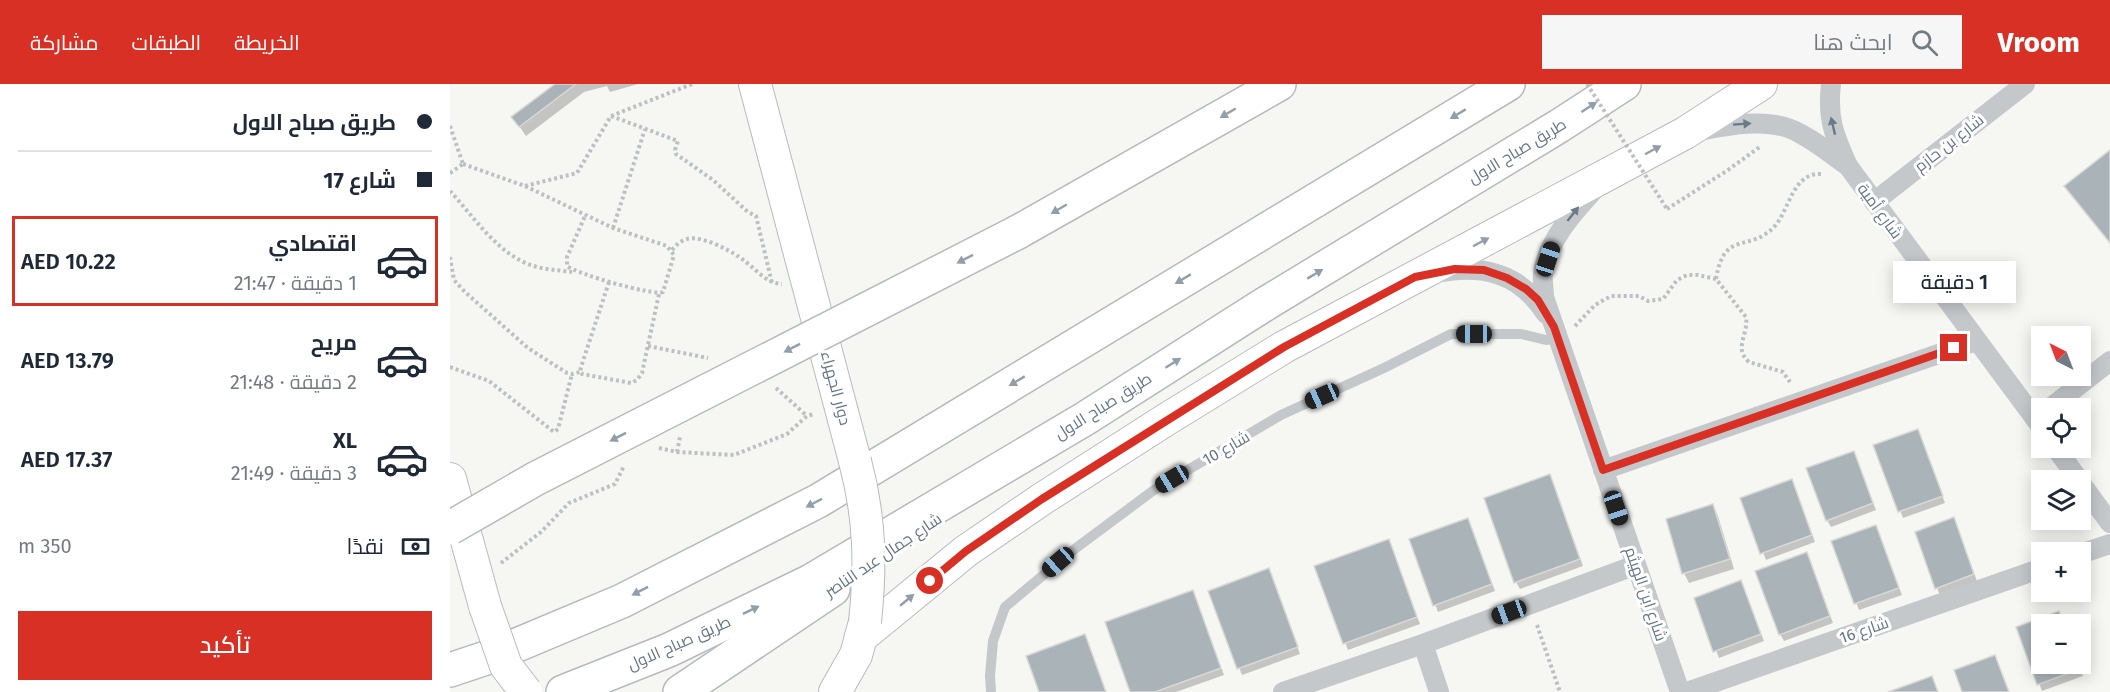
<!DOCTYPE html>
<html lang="ar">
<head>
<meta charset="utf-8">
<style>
	body { margin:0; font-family:"Fira Sans",Cairo,sans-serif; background:#f6f6f7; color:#1f2937; direction:rtl; height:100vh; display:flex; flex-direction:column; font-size:22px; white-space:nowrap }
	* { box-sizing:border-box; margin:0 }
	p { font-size:20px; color:#747a83 }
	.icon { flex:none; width:33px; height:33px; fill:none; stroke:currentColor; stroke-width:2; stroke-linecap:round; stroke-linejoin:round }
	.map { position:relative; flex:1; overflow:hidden; direction:ltr }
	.panel { display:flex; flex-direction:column; background:#fff; width:450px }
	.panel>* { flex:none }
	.hud { display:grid; align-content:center; height:132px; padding:0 18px; background:#fff }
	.needle { width:39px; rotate:318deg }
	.fabs { position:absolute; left:1581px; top:242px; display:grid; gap:12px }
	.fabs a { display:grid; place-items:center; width:60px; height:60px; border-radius:0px; background:#fff; box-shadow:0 3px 15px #0003; font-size:30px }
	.end { position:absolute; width:27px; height:27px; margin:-14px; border:8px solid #d93025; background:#fff; box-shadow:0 0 0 3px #fff }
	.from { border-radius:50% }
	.bubble { position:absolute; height:42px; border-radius:0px; background:#fff; box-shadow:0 3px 15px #0003; font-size:20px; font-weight:600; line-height:42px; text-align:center; direction:rtl }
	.car { position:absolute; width:18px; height:36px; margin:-18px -9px; border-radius:8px; box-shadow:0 0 4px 2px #0007; background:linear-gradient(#222 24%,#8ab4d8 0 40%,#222 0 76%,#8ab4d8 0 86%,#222 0) }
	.hud b { display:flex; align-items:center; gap:21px; height:57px; font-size:22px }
	.hud b+b { border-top:2px solid #e0e1e3 }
	.hud i { width:15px; height:15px; background:#1f2937 }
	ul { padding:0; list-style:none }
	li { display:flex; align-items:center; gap:18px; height:90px; margin:0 12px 9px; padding:0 6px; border:3px solid transparent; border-radius:0px }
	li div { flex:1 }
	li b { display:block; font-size:22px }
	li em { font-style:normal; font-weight:600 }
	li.current { border-color:#d93025 }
	li>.icon { width:54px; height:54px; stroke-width:1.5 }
	.pay { display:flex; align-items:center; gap:15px; height:66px; padding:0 18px; font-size:22px }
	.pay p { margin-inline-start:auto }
	.cta { display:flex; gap:12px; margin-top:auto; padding:12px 18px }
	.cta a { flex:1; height:69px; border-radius:0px; background:#d93025; color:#fff; font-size:24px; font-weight:600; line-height:69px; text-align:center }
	header { display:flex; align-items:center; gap:36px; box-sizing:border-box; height:84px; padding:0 30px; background:#d93025; color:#fff }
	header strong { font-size:28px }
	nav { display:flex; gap:33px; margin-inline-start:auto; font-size:21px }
	.search { width:420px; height:54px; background:#f6f6f7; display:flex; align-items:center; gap:15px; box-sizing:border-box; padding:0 21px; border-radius:0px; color:#747a83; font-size:22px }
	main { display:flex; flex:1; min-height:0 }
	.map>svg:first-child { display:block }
</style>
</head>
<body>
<header>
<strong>Vroom</strong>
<div class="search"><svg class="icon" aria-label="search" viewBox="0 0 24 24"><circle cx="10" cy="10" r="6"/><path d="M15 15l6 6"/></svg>ابحث هنا</div>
<nav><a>الخريطة</a><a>الطبقات</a><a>مشاركة</a></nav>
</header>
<main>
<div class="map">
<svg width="1660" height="608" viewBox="0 0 1660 608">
	<rect width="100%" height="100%" fill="#f6f7f3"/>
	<!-- shadow -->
	<g fill="#0003">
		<path d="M107,0H188L160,8L157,2L134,8L76,52L63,33Z"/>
		<path d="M1467,347L1495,419L1453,434L1425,362Z"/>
		<path d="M1404,369L1426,426L1381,443L1377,436Z"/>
		<path d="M1103,399L1133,482L1070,505L1066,498Z"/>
		<path d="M1345,403L1365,458L1316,476L1292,415Z"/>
		<path d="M1263,422L1268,432L1284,485L1239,499L1234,489Z"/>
		<path d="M1018,436L1045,507L988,528L961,456Z"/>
		<path d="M1425,442L1452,511L1409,526L1383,458Z"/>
		<path d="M1507,442L1527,497L1490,511L1487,504Z"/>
		<path d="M938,457L970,540L898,566L866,483Z"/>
		<path d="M1360,477L1383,539L1334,557L1330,550Z"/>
		<path d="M819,486L850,570L792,591L760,508Z"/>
		<path d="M1291,498L1314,557L1269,574L1246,515Z"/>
		<path d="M742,507L774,591L726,608H682Z"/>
		<path d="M1609,529L1614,540H1592V579H1628L1633,592L1592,607L1568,544Z"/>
	</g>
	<!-- building -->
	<g fill="#aab3b8" stroke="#d8d8d5" stroke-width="1.5">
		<path d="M105,0H126L69,43L61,33Z"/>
		<path d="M1660,66V159L1614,102Z"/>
		<path d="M1468,345L1493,412L1448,428L1423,361Z"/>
		<path d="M1404,367L1423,419L1376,437L1356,384Z"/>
		<path d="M1100,390L1130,475L1064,499L1034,414Z"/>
		<path d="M1342,395L1362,451L1310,470L1290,414Z"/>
		<path d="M1263,420L1280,475L1232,490L1216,435Z"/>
		<path d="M1504,433L1524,490L1485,505L1465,448Z"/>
		<path d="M1018,434L1042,500L983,522L959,455Z"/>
		<path d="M1426,441L1449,504L1404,520L1381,457Z"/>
		<path d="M939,455L967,533L893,560L864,482Z"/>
		<path d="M1357,468L1380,532L1329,551L1305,487Z"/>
		<path d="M819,484L848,563L787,585L758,507Z"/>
		<path d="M1291,496L1311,550L1263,568L1244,514Z"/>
		<path d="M743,506L771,584L705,608H680L655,538Z"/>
		<path d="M1609,527L1614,540H1592V579H1628L1630,585L1587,601L1566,543Z"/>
		<path d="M635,550L656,608H589L576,572Z"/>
		<path d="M1545,571L1559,608H1512L1504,586Z"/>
		<path d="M1482,592L1488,608H1438Z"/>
	</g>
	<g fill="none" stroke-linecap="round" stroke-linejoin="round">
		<defs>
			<g id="primary">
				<path d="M305,0L405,377"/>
				<path d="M0,395L35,522"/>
				<path d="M411,553L516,467L592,415L717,335L834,263L1235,49L1311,0"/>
				<path d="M385,608L406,571L415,538"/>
			</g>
			<g id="highway">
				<path d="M568,148L829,0"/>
				<path d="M0,586L36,574L172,517L368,417L1058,0"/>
				<path d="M113,608L219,566L361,497L636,334L815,220L1109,42L1174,0"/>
				<path d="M230,608L383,505"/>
			</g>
		</defs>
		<!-- primary casing -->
		<use href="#primary" stroke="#b7bbbf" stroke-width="34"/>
		<!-- highway casing -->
		<use href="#highway" stroke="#b6babd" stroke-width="36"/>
		<!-- path -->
		<g stroke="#bdc0c2" stroke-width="4" stroke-dasharray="3 3" stroke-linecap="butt">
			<path d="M161,32L228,57L225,66L226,70L263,96L298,128L306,132L322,199"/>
			<path d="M0,42L13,80"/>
			<path d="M13,80L75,102L163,144L217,162L224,171L213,208C203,212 127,190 117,182V173L135,132"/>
			<path d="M0,89L13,80"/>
			<path d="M75,102L127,89L161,32L242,0"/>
			<path d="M0,107C24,133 49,172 84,182C96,186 109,186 122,188"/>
			<path d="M1217,125L1278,86L1311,62"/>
			<path d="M163,144L195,45"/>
			<path d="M222,166C226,161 230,157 237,155C250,151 278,165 289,173C304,182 314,199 332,200"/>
			<path d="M0,173L4,196L15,208L78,264L117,289L122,290L130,288"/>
			<path d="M1266,195C1274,145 1299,169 1324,143C1340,126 1342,88 1372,90"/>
			<path d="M159,198L131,283L130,288L132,290L181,299L187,296L192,289L209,210"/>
			<path d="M1125,242L1145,221L1161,212H1189L1198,217L1213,215L1227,196L1237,191H1248L1266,195L1296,233C1299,250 1283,264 1299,278L1333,288L1340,298"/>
			<path d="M198,262L258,274"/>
			<path d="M0,283L39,297L104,348L108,345L122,290"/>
			<path d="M326,304L357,332"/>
			<path d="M209,364L227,368L284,371L337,350L357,332L364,330"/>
			<path d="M227,368L230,353"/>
			<path d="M51,479L91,448L119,419L165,400L174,382"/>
			<path d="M1087,541L1110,608"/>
		</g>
		<!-- lane -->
		<path stroke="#c4c8cb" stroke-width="10" d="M541,608L540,592L543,557L555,523L626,464L704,406L831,331L934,284L1001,250H1071L1096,256L1108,254"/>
		<!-- street -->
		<g stroke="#c4c8cb" stroke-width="20">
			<path d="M1381,0C1377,35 1384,51 1398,82L1592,344"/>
			<path d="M1248,47C1276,42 1307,35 1335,43C1354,48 1382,71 1398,82"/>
			<path d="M1144,106C1123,129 1098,156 1093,189C1092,197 1094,205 1094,213L1230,608"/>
			<path d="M1424,118L1575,0"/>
			<path d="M987,189C1033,180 1070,189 1096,230"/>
			<path d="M1600,324L1660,277"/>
			<path d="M1605,363L1629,396"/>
			<path d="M1153,386L1526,257"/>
			<path d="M1630,398L1660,439"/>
			<path d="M1630,470L1660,460"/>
			<path d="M973,560L989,608"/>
			<path d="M833,608L973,560L1186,481"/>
			<path d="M1237,608L1592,484"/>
		</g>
		<!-- primary -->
		<use href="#primary" stroke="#fff" stroke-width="32"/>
		<!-- highway -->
		<use href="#highway" stroke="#fff" stroke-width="33"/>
		<defs>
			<g id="primary-bridge">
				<path d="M405,377C420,433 421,481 415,538"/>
				<path d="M35,522L56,582L76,608"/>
			</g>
			<path id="highway-bridge" d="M0,444L85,395L568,148"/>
		</defs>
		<!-- primary-bridge casing -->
		<use href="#primary-bridge" stroke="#b7bbbf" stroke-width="34" stroke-linecap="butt"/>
		<!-- highway-bridge casing -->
		<use href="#highway-bridge" stroke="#b6babd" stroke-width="36" stroke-linecap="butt"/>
		<!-- path-bridge -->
		<path stroke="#bdc0c2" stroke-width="4" stroke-dasharray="3 3" stroke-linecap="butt" d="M1137,0L1217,125"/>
		<!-- primary-bridge -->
		<use href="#primary-bridge" stroke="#fff" stroke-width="32"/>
		<!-- highway-bridge -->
		<use href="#highway-bridge" stroke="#fff" stroke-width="33"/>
	</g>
	<!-- one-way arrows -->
	<defs><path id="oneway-solid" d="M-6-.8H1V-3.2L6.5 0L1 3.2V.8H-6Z" transform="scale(1.5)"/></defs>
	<g fill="#929faa">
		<use href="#oneway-solid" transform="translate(1139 23) rotate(-33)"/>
		<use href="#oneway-solid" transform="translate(778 29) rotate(150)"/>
		<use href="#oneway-solid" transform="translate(1008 30) rotate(149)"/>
		<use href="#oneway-solid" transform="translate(1203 66) rotate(-28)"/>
		<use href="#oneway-solid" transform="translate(609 125) rotate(150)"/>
		<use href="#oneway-solid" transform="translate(1031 158) rotate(-28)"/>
		<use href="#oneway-solid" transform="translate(515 175) rotate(153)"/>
		<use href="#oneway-solid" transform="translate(865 190) rotate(-31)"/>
		<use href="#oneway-solid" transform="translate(733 195) rotate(149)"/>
		<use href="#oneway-solid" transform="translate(342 264) rotate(153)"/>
		<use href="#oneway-solid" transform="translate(723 279) rotate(-32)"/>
		<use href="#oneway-solid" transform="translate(567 297) rotate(149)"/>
		<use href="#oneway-solid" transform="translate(168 353) rotate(153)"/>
		<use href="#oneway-solid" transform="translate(364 419) rotate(152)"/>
		<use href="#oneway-solid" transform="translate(190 507) rotate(153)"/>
		<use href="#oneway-solid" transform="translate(457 516) rotate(-40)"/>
		<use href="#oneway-solid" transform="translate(301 526) rotate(-26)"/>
	</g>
	<g fill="#697a88">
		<use href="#oneway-solid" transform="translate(1292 40) rotate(-4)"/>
		<use href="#oneway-solid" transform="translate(1383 42) rotate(-103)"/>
		<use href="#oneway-solid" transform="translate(1123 130) rotate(-52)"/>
	</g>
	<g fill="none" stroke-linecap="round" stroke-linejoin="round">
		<!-- route -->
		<path stroke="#d93025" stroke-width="8" d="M480,497L516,467L592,415L834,263L965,193L1005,185L1034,186L1057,194L1076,205L1088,216L1104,243L1153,386L1504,264"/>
	</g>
	<g text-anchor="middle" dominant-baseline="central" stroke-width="6" stroke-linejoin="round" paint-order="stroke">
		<!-- street labels -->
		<g font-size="16" fill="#647685" stroke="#fff">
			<text transform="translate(1499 59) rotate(-38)">شارع بن حازم</text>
			<text transform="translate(1067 67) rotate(-31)">طريق صباح الاول</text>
			<text transform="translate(1430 127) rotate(54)">شارع أمية</text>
			<text transform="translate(386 304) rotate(75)">دوار الجهراء</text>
			<text transform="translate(653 322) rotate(-32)">طريق صباح الاول</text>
			<text transform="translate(776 364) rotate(-30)">شارع 10</text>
			<text transform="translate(433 471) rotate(-34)">شارع جمال عبد الناصر</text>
			<text transform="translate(1196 510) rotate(71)">شارع ابن الهيثم</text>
			<text transform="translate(1414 546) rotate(-19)">شارع 16</text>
			<text transform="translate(229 559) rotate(-24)">طريق صباح الاول</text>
		</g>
	</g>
</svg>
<div class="fabs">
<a><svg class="needle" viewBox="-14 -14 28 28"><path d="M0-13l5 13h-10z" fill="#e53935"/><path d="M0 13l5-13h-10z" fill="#747a83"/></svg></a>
<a><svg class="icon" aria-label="locate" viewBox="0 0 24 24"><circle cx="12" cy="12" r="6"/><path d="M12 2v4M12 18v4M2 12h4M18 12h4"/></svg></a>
<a><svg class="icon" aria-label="layers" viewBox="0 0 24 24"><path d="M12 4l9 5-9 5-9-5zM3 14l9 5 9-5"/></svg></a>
<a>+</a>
<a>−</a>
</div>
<i class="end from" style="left:480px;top:497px"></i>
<i class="end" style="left:1504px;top:264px"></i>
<div class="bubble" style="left:1443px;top:177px;width:123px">1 دقيقة</div>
<i class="car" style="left:1098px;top:175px;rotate:18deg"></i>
<i class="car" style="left:1024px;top:250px;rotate:270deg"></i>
<i class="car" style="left:872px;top:312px;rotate:246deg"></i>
<i class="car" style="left:722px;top:395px;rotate:239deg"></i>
<i class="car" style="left:1166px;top:424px;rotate:161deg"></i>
<i class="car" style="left:608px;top:478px;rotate:229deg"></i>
<i class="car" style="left:1059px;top:528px;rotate:250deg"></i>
</div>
<section class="panel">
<div class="hud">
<b><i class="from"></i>طريق صباح الاول</b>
<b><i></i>شارع 17</b>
</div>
<ul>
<li class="current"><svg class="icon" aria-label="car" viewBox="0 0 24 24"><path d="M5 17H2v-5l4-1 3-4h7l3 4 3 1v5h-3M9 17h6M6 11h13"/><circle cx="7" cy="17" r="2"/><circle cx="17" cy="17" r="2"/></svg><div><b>اقتصادي</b><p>1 دقيقة · 21:47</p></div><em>AED 10.22</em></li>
<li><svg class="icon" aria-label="car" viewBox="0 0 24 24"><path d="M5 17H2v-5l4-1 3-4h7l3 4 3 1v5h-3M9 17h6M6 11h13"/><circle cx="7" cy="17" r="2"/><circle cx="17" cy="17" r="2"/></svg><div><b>مريح</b><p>2 دقيقة · 21:48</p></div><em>AED 13.79</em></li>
<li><svg class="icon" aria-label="car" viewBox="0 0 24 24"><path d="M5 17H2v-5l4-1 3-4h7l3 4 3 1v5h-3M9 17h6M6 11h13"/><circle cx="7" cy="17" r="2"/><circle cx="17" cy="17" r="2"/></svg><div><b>XL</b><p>3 دقيقة · 21:49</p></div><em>AED 17.37</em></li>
</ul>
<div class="pay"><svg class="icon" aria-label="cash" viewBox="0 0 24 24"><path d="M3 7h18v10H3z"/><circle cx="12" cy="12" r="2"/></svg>نقدًا<p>350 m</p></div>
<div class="cta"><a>تأكيد</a></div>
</section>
</main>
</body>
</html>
